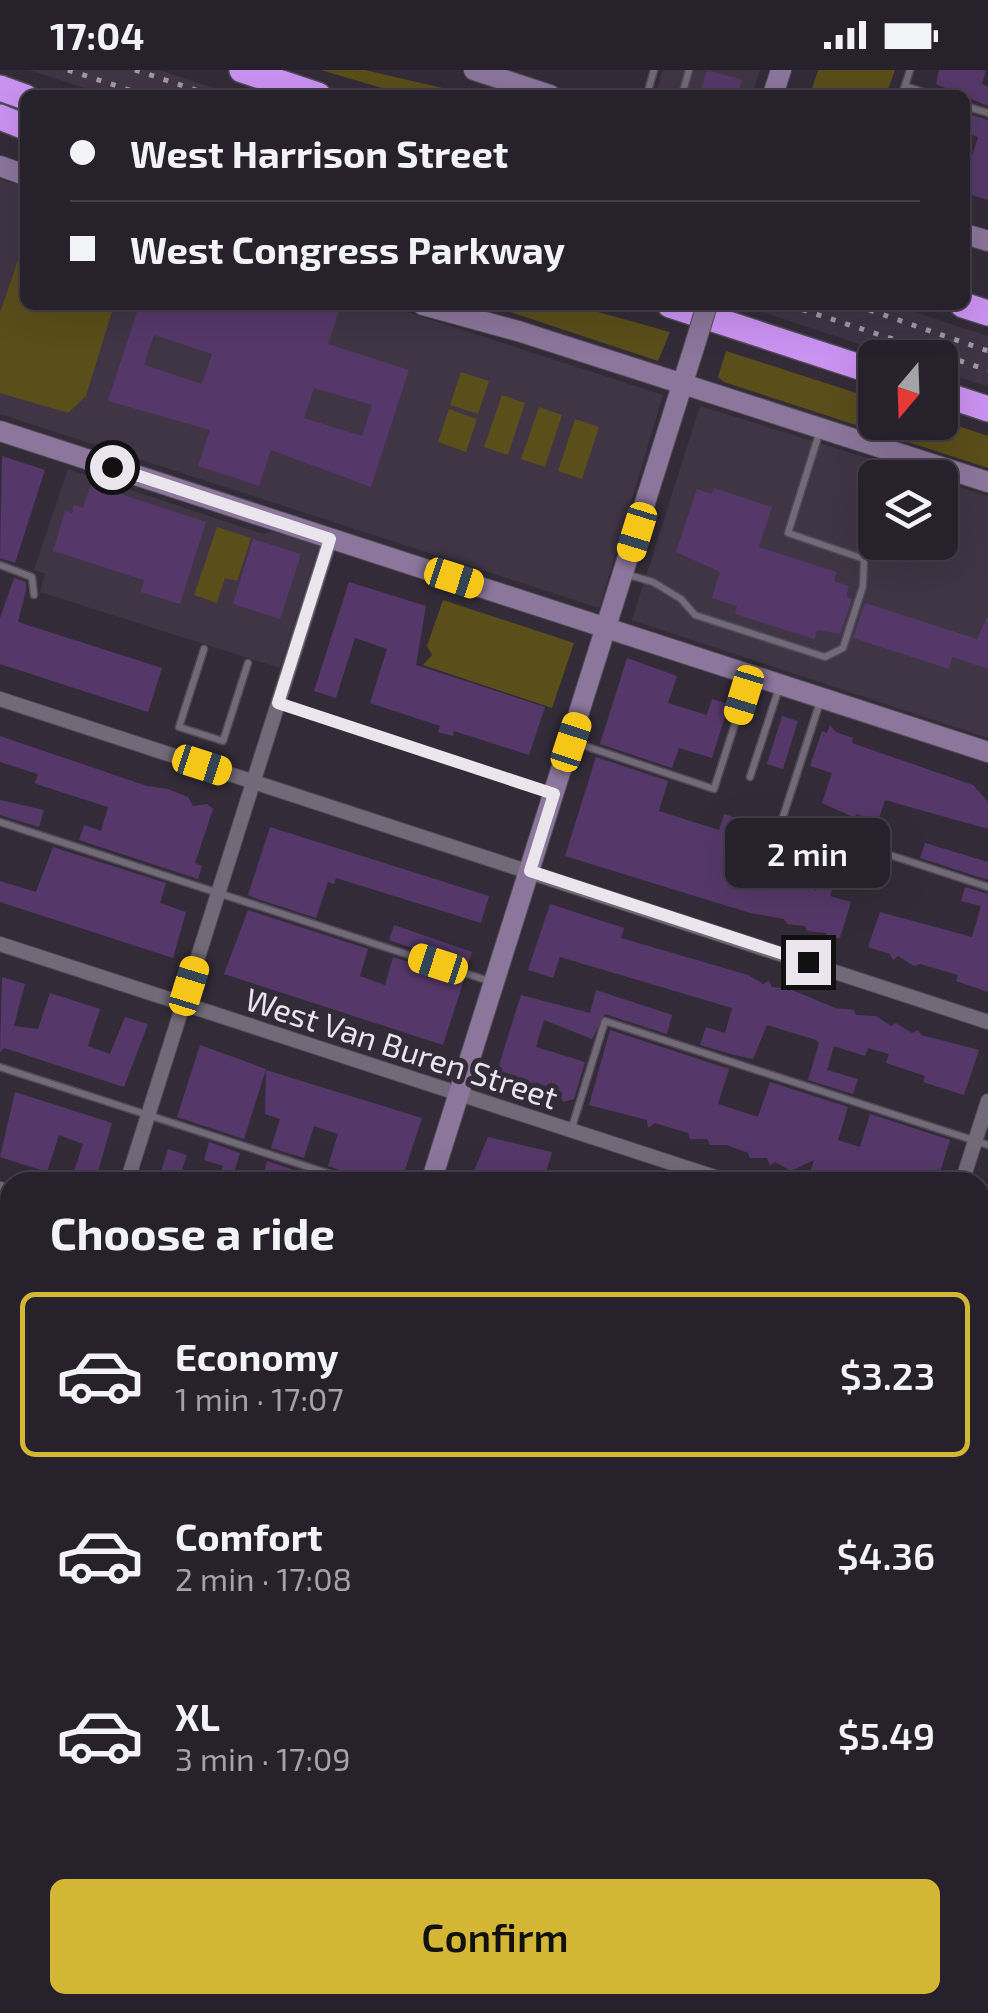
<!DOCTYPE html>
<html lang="en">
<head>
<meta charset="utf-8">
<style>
	body { margin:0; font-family:"Exo 2",sans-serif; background:#322e36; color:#f1f3f6; height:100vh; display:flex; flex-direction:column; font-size:38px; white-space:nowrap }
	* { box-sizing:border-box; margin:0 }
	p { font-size:32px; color:#a4a3a8 }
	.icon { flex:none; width:55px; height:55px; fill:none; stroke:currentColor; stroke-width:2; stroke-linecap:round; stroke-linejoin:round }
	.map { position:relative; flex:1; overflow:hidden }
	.side { position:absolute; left:0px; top:1102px; width:990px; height:842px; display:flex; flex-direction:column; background:#26212a; border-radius:30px 30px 0 0; box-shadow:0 10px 40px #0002,0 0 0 2px #423e47 }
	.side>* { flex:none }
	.guide { position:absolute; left:20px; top:20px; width:950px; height:220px; border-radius:15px; box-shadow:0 10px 40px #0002,0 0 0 2px #423e47; display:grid; align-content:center; height:220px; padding:0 50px; background:#26212a }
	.needle { width:65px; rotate:199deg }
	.tools { position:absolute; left:858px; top:270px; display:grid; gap:20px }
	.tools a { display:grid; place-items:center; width:100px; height:100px; border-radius:15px; background:#26212a; box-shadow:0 10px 40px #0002,0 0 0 2px #423e47; font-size:50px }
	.end { position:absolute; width:45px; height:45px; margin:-22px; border:12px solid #ebe6ee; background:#111; box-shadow:0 0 0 5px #111 }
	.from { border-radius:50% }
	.bubble { position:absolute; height:70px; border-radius:15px; background:#26212a; box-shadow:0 10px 40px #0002,0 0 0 2px #423e47; font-size:32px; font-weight:600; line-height:70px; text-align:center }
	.car { position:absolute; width:30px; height:60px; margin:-30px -15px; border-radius:12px; box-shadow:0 0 8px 2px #0007; background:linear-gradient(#f5c518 24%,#345 0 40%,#f5c518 0 76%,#345 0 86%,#f5c518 0) }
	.guide b { display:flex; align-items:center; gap:35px; height:95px; font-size:38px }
	.guide b+b { border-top:2px solid #423e47 }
	.guide i { width:25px; height:25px; background:#f1f3f6 }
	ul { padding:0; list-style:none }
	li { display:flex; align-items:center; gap:30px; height:165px; margin:0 20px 15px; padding:0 30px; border:5px solid transparent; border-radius:15px }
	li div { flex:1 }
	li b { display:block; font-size:38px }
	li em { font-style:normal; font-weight:600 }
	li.on { border-color:#d4b635 }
	li>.icon { width:90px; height:90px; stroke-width:1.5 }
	h2 { padding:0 50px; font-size:45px; line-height:120px }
	.button { display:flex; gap:20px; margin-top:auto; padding:20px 50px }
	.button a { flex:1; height:115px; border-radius:15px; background:#d4b635; color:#111; font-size:40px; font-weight:600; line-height:115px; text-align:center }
	.status { display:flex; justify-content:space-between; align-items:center; height:70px; padding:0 50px; background:#26212a; direction:ltr }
	.status svg { height:28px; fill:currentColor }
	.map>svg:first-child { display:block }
</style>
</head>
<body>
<div class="status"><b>17:04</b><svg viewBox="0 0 49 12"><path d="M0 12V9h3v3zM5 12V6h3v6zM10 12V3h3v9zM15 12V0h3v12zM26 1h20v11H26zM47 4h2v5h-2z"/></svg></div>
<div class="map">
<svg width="988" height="1943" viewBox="0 0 988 1943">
	<rect width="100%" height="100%" fill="#332c38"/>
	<!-- built -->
	<g fill="#3f3545">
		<path d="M29,0H159L235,25H106Z"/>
		<path d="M663,0H760L752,25H655Z"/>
		<path d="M0,109L25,117V235H386L663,325L599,538L0,344Z"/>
		<path d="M741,235H893L988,266V317L940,301V288L899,287Z"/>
		<path d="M700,336L929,407L875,408V472H940V411L988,426V668L632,550Z"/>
		<path d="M68,399L263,464L271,461L319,475L280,598L40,522L45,504L34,500Z"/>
	</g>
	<!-- green -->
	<g fill="#5a4e1a">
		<path d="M321,0H365L472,25H405Z"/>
		<path d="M818,0H895L886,25H810Z"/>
		<path d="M25,169V235H114L86,326L68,343L0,323V243Z"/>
		<path d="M489,235H573L670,262L658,291Z"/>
		<path d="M726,281L875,329V352L940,350L988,366V398L724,312L718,307Z"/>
		<path d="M461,302L489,311L478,344L450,335Z"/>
		<path d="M502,325L525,333L508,385L484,377Z"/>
		<path d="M539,337L562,345L545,397L521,389Z"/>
		<path d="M449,339L477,349L466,382L438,372Z"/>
		<path d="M575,349L599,357L582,409L558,401Z"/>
		<path d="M217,457L251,468L237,511L225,508L217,533L194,525Z"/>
		<path d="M443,530L574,573L552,638L423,595L432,585L427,576Z"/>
	</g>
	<!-- building -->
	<g fill="#553869" fill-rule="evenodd">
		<path d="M707,0L742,10L737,25H699Z"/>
		<path d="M939,0H986L982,14L988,17V36L936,14Z"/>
		<path d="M965,43L988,50V130L965,123V93L969,95L978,67L965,63Z"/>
		<path d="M139,235H341L328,274L409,300L371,417L271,380L259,416L198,396L210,360L108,331ZM154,265L212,284L202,314L144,295ZM314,318L372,335L362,366L304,348Z"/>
		<path d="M2,386L45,400L15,493L0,488Z"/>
		<path d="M91,414L206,452L180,534L141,522L144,510L53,481L65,441L72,443L74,435L83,438Z"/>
		<path d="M714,418L772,437L759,477L837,502L834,511L849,516L846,527L852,529L840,564L817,560L814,569L735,544L737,536L712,528L720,502L676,482L697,419L712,424Z"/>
		<path d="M253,469L301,484L280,549L233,534Z"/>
		<path d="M14,508L26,512V520L18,552L162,598L148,642L0,594V548Z"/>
		<path d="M349,512L426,536L416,595L545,637L529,685L454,661L453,666L438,662L440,656L370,633L387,579L355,568L336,628L314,621Z"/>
		<path d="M865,533L977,569L988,545V599L952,587L949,599L853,568Z"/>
		<path d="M627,588L677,606L668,633L707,645L712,629L729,634L712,688L679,678L672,698L600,674Z"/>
		<path d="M782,646L798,651L783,699L767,694Z"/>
		<path d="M830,655L836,662L853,668L852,673L973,715L988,732V759L885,730L878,751L856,744L855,748L822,733L832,703L810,696L822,661L827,663Z"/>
		<path d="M0,666L147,716L168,719L188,727L193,736L207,734L213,739L195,793L202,796L198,809L79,770L84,755L101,761L108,737L42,716L35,713L38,704L0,692Z"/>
		<path d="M596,687L668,711L659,741L719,760L724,744L777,761L764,800L816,821L818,816L832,820L830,826L851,832L840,868L828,869L826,863L807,861L805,856L787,854L784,849L750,843L565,786Z"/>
		<path d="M0,730L44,740L39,757L0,745Z"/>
		<path d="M270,757L489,826L481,853L336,808L334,814L328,812L316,848L252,827L248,825Z"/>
		<path d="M788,759L872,786L867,802L783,775Z"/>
		<path d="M925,773L988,792V810L920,788Z"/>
		<path d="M53,777L166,813L160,833L186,842L173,888L0,832V811L36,822Z"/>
		<path d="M965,817L988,824V922L956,911L958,905L920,894L914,896L898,886L893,890L890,884L868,877L880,842L972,867L981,836L961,831Z"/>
		<path d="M550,834L624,858L621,868L748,905L763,914L769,911L772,917L790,919L835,938L854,940L856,945L876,946L891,956L896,953L912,963L918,960L921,965L979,980L964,1025L923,1012L925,1006L886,993L889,984L868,978L865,986L834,976L827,1000L858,1009L853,1024L808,1010L819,973L816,970L767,955L753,989L734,985L700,975L706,957L725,963L732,938L560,887L553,908L528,900Z"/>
		<path d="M248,840L368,879L360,906L385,915L393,887L464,910L443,975L224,904Z"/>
		<path d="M394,855L472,882L467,897L389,870Z"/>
		<path d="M2,907L25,914L14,956L38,959L50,923L100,939L88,976L110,984L125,947L148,954L124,1017L4,978L0,982Z"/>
		<path d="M596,920L672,945L667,964L605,944L592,969L544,950L536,977L585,992L574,1029L563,1032L557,1020L549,1026L494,1011L521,925L590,943Z"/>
		<path d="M610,960L729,999L718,1034L758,1047L770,1012L848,1037L838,1070L860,1077L870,1044L950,1070L937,1112H823L808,1108L814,1090L791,1101L775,1092L770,1096L767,1088H750L748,1083L727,1075H710L707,1069H690L688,1063L655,1053L648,1058L647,1050L589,1035Z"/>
		<path d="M200,975L266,999L244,1069L177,1047Z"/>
		<path d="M266,1000L422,1048L401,1112H362L358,1106L328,1096L338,1064L314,1056L304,1088L271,1078L280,1049L265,1044Z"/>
		<path d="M15,1022L112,1053L95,1112L71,1110L83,1074L59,1065L47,1102L0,1087Z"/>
		<path d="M488,1067L552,1082L543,1112H512L474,1101Z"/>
		<path d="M209,1072L240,1083L231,1112H217L223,1096L204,1090Z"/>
		<path d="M168,1079L187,1085L178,1112H158Z"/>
		<path d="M267,1091L300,1102L297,1112H262Z"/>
	</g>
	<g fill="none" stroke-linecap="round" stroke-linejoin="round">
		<defs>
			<g id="lane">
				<path d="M905,16L932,25"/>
				<path d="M647,25L654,0"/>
				<path d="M682,25L689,0"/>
				<path d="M902,25L910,0"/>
				<path d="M965,36L988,43"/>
				<path d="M0,495L32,507L34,525"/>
				<path d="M629,505L653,512L681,529L695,545L825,587L843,578L863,516L864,489L788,463L819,364"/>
				<path d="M204,579L179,657L223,671L248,593"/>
				<path d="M821,629L782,750L988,817"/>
				<path d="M280,634L548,721"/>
				<path d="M573,672L714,719L749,610"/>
				<path d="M750,707L779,618"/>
				<path d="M0,752L489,911"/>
				<path d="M0,997L355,1112"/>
				<path d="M572,1057L605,951L988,1075"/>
				<path d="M554,1112L555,1109"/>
				<path d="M0,1242L10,1245"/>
				<path d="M0,1271L10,1273"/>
				<path d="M0,1315L10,1318"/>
				<path d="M980,1316L988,1319"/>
				<path d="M980,1561L988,1563"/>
				<path d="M0,1732L10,1735"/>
				<path d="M980,1806L988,1808"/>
				<path d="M625,1935L650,1943"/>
				<path d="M296,1943L299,1935"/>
			</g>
			<g id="street">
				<path d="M0,629L988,952"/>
				<path d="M0,874L730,1112"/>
				<path d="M127,1112L330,469"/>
				<path d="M962,1112L988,1031"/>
				<path d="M0,1119L10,1122"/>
				<path d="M980,1194L988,1197"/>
				<path d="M980,1439L988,1441"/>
				<path d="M0,1518L10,1486"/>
				<path d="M0,1608L10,1611"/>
				<path d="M0,1853L10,1856"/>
				<path d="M980,1928L988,1931"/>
				<path d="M249,1935L274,1943"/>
				<path d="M702,1943L704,1935"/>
			</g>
			<g id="secondary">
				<path d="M474,0L550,25"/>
				<path d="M773,25L781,0"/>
				<path d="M0,96L25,105"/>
				<path d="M965,164L988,171"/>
				<path d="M423,235L518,261L988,412"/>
				<path d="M0,361L988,682"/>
				<path d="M431,1112L696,271"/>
				<path d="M0,1364L10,1367"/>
				<path d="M980,1683L988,1685"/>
				<path d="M170,1943L173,1935"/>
			</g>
			<g id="highway">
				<path d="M242,0L318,25"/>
				<path d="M0,18L25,27"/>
				<path d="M0,47L25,57"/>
				<path d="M670,235L875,302"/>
				<path d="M963,235L988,243"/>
				<path d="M940,323L988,339"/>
			</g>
		</defs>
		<!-- lane casing -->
		<use href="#lane" stroke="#514b56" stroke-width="9"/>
		<!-- street casing -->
		<use href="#street" stroke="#514b56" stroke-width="16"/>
		<!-- secondary casing -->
		<use href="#secondary" stroke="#514b56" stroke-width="22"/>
		<!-- highway casing -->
		<use href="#highway" stroke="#514b56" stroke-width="28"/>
		<!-- lane -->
		<use href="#lane" stroke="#726a78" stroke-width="6"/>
		<!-- street -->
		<use href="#street" stroke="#726a78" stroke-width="14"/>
		<!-- secondary -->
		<use href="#secondary" stroke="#8c769c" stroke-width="20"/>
		<!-- highway -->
		<use href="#highway" stroke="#ca92f1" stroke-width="25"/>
		<!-- rail -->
		<g stroke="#a09aa4" stroke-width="5" stroke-dasharray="5 10" stroke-linecap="butt">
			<path d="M68,0L145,25"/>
			<path d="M135,0L211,25"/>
			<path d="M788,235L988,300"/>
			<path d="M855,235L988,281"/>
		</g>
		<defs>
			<path id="secondary-bridge" d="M696,271L707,235"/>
		</defs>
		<!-- secondary-bridge casing -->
		<use href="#secondary-bridge" stroke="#514b56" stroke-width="22" stroke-linecap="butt"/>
		<!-- secondary-bridge -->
		<use href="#secondary-bridge" stroke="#8c769c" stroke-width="20"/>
	</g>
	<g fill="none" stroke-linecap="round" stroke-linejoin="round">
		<!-- route -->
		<path stroke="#ebe6ee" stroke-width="12" d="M112,397L330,469L278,633L554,724L530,801L808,892"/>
	</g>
	<g text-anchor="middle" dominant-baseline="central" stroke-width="10" stroke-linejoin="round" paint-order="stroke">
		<!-- street labels -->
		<g font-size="32" fill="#ebe6ee" stroke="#332c38">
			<text transform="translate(402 977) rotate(18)">West Van Buren Street</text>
		</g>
	</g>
</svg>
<div class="tools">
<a><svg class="needle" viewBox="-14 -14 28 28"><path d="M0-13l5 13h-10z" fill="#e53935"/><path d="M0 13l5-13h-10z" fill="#a4a3a8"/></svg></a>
<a><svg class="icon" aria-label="layers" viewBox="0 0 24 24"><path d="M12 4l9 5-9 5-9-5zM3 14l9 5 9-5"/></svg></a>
</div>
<i class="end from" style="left:112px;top:397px"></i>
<i class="end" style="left:808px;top:892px"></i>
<div class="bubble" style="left:725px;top:748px;width:165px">2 min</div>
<i class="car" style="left:637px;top:462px;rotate:197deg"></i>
<i class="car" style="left:454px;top:508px;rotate:108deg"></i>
<i class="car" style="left:744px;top:625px;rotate:197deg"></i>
<i class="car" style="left:571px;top:672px;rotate:18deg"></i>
<i class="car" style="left:202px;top:695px;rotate:108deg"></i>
<i class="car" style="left:438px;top:894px;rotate:288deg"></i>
<i class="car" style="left:189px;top:916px;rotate:17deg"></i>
<div class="guide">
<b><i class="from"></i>West Harrison Street</b>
<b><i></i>West Congress Parkway</b>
</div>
<section class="side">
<h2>Choose a ride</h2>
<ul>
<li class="on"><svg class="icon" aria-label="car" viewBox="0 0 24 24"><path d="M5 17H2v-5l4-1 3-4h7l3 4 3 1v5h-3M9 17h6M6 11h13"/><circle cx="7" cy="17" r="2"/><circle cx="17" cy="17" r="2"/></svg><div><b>Economy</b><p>1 min · 17:07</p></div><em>$3.23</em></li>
<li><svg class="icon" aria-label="car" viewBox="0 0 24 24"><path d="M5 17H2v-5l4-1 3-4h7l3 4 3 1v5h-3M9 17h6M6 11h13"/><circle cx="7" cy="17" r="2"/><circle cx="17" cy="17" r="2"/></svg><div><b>Comfort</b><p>2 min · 17:08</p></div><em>$4.36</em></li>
<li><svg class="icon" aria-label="car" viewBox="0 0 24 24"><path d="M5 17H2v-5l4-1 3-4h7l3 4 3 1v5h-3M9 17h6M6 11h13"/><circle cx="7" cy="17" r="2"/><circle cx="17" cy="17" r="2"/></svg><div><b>XL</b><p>3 min · 17:09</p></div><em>$5.49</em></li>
</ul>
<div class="button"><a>Confirm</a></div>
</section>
</div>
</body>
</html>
